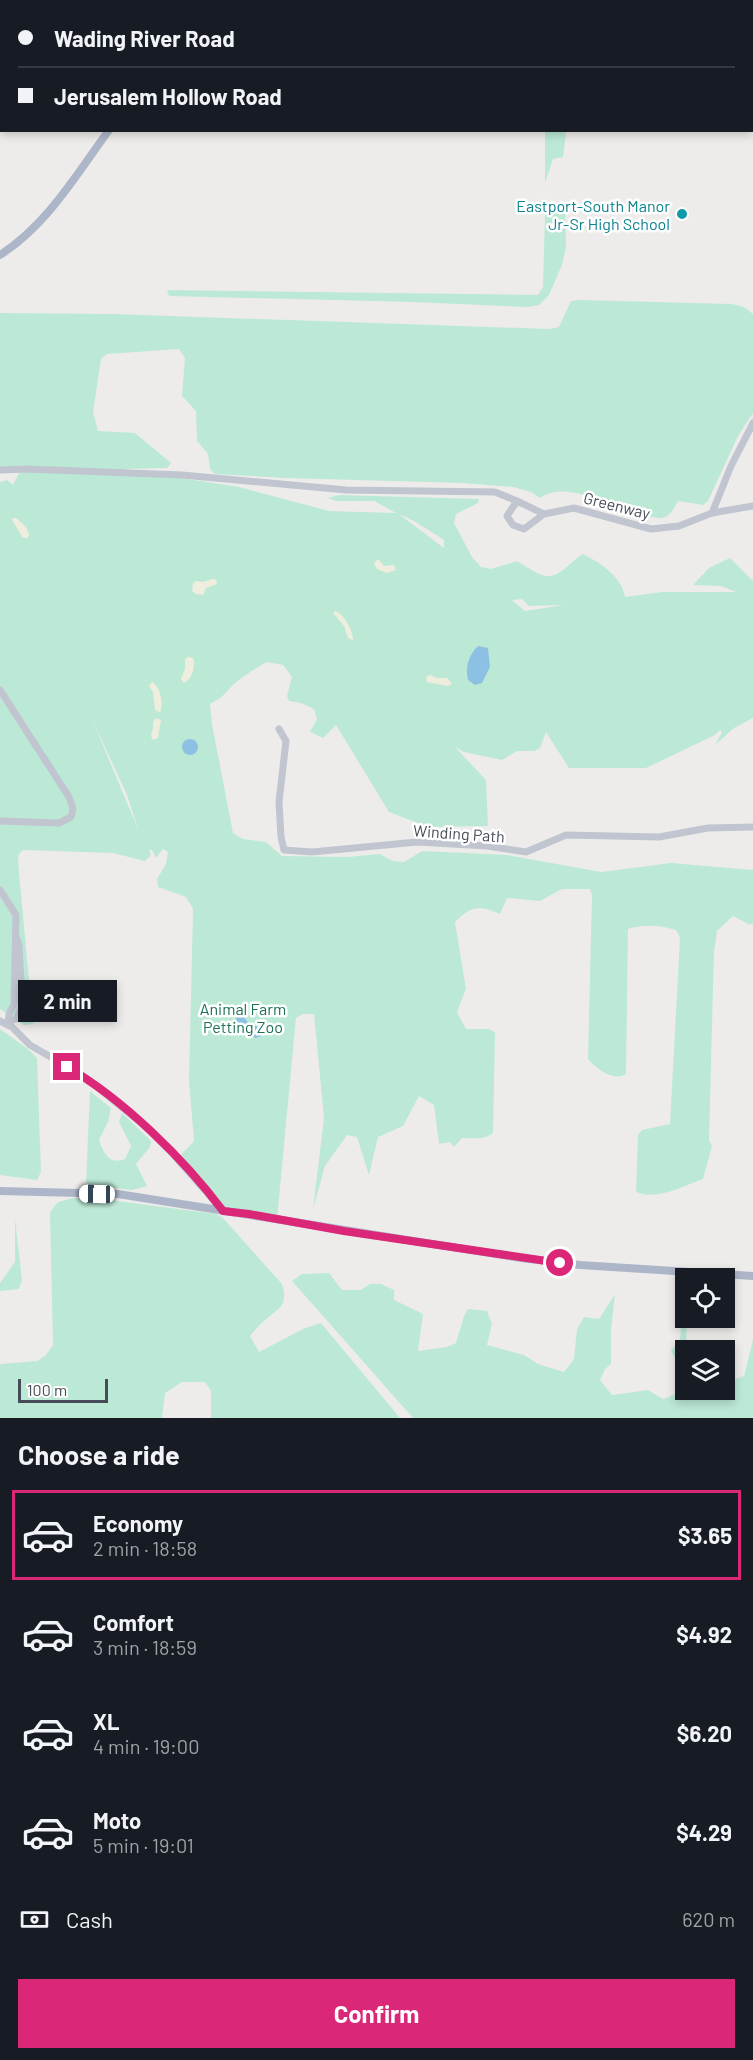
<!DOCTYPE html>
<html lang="en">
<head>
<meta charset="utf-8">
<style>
	body { margin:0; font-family:Barlow,sans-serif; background:#20242c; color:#f1f3f6; height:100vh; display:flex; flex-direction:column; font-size:22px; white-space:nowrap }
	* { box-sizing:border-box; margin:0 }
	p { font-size:20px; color:#9ea1a6 }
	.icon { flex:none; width:33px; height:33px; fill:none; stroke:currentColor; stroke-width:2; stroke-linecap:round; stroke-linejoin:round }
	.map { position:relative; height:1418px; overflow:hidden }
	.side { display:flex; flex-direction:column; background:#171b24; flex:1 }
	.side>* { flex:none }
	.guide { position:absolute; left:0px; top:0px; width:753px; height:132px; box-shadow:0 3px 9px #0003; display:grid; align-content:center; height:132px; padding:0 18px; background:#171b24 }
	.controls { position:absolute; left:675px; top:1268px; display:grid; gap:12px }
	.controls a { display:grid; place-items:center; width:60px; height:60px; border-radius:0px; background:#171b24; box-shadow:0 3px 9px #0003; font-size:30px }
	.scale { position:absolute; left:18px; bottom:15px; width:90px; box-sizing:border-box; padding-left:6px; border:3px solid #464b57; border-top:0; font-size:16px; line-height:21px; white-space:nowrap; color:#464b57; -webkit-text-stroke:4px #fff; paint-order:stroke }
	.end { position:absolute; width:27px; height:27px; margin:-14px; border:8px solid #db2777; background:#fff; box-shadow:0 0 0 3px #fff }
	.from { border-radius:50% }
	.bubble { position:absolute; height:42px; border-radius:0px; background:#171b24; box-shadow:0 3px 9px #0003; font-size:20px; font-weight:700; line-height:42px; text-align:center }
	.car { position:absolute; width:18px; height:36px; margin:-18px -9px; border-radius:8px; box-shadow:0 0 4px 2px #0007; background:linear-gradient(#fff 24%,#345 0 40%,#fff 0 76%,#345 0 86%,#fff 0) }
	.guide b { display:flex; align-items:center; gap:21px; height:57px; font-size:22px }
	.guide b+b { border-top:2px solid #363941 }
	.guide i { width:15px; height:15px; background:#f1f3f6 }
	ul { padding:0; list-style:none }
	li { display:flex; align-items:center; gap:18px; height:90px; margin:0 12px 9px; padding:0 6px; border:3px solid transparent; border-radius:0px }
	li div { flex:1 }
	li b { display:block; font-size:22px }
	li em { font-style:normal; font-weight:700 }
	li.on { border-color:#db2777 }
	li>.icon { width:54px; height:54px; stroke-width:1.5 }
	h2 { padding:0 18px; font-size:27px; line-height:72px }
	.pay { display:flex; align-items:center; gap:15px; height:66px; padding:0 18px; font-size:22px }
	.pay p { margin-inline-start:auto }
	.primary-button { display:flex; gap:12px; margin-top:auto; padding:12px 18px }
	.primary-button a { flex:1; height:69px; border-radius:0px; background:#db2777; color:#fff; font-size:24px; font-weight:700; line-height:69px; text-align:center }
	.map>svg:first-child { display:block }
</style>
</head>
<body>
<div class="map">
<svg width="753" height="1418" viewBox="0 0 753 1418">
	<rect width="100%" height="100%" fill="#eeeceb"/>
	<!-- green -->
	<g fill="#bce9d6" fill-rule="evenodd">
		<path d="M15,0H182L15,2Z"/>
		<path d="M532,0H753V53L752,2L531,1Z"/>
		<path d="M545,131H565L566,133L563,157L553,159L545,183Z"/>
		<path d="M555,203L565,208L566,247L562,265L549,295L539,305L528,307L412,302L169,296L167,290L538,295L543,287L545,215Z"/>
		<path d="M581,300L732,304L744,307L753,314V413L738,436L708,501L703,505L678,501C675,506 672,513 667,516C662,519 658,518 653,517C620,514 570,477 540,498L531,492L513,487L462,483L285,478L215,474L210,469L208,454L197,441L196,411L182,396L185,358L179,349L107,354L101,359L93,412L98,431L135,433L171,463L167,468L123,469L239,487L329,511L396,513L374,501H336L328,498L339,495L479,499L478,503L456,514L454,523L472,557L481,567L491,569L517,561C553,584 551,580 582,554C599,561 623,578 625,597L662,592H736L721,586L693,585L709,568L730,558L753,581V718L734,728L715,745L722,732L720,730L715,735L646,768H569L546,732L540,748L534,751H517L502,760L464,752L455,747L486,780L488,826L428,827L389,812L336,725L323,738L310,732L317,719L314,709L301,703L289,701L287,696L292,677L283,665L267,662C255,669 243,676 233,685C223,695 224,697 210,704L212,724L233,833L243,839L266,842L282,856L347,857L380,854L393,861L404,862L422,851L507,855L601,872L671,863L753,870V923L750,925L733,916L717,931L714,952L709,1140L712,1146L703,1179C683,1186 657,1201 636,1192L638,1135L642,1130L670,1124L680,938L676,930C659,925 645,924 628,929L626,1074C613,1082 597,1069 588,1059L592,895L590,889H562L540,901L507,898L500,914C479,905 471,906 455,922L466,989L457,1012L466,1029H488L495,1032L493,1133C485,1140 472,1138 462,1138L454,1147L450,1142L439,1144L434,1105L419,1096L403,1126L378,1137L369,1175L357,1137L347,1135L325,1166L313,1209L324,1118L314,1014H303L296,1018L277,1219L224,1211L177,1159L194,1141L189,1081L193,909L186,897L158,887L157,879L166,864L168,852L163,849L156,858L152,850H149L151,855L145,861L113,853L23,850L19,854L18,861L33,1024L24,1025L0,1009V482L7,480L13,485L22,467H0V313L113,314L550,329L559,327L571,301ZM399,514L414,521L444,540V548ZM522,599L529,606L564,605L525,611L512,600ZM92,719L127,795L138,829Z"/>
		<path d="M0,1029L28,1049L37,1058L41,1172L37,1180L0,1175Z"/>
		<path d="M90,1091L111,1108L108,1122L99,1140C104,1154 109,1165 125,1159L131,1146L119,1122L122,1113L151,1141L150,1147L136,1164L147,1186L132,1190L89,1185L86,1182Z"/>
		<path d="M73,1198L110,1200L216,1214L222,1217L282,1284C289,1306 279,1308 264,1321C259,1325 254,1331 250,1336L259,1352L305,1328L321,1323L400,1418H211V1391L205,1382H182L165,1393L162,1418H0V1364L37,1361L45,1356L53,1345L50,1212L58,1202Z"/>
		<path d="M15,1219L22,1280L19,1289L0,1291V1283L15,1262Z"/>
		<path d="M329,1273L342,1290H361L370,1284H381L394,1290V1300L423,1314L418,1351L447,1347L456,1343L464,1316L468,1309L487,1311L492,1324L487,1345L524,1355L538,1364L564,1372L574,1359L577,1329L584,1317L599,1319L615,1294L611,1330V1364L605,1369L600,1380L612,1395L648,1390L663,1399L681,1392L683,1371L671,1351L680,1339L685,1284L686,1317H687L686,1346L692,1350H686V1389H724L725,1354L735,1379L744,1376L753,1340V1418H413L292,1281L302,1274Z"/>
	</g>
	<!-- sand -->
	<g fill="#efeddd">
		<path d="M13,518H16L26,527L29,534L28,538H23L12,520Z"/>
		<path d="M378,559L384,566L394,565L396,570L387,573L377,569L374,563Z"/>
		<path d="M213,579L216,580L217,584L206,588L203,595L196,594L192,591L193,583L196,581L203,582Z"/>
		<path d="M335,611C344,614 353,630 353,640L348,638L344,626L333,613Z"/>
		<path d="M188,657L193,658C196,667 192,679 184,683L181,679L185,669V659Z"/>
		<path d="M430,675L437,678H447L452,684L448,686L427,682L426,677Z"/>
		<path d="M152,682C160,686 164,704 160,712L155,710L153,692L149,686Z"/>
		<path d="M156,718L161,720L158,738L153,740L151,736L153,728V722Z"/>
	</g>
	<!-- water -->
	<g fill="#8dc1e3">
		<path d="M478,646L488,648L490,667L482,683L475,685L468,680C465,668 468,656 478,646Z"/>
		<circle cx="190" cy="747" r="8"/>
		<path d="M237,1017H244L249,1024L259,1027L263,1033L262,1036L255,1038L246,1030L235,1028V1024Z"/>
	</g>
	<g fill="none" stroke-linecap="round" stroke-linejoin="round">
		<!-- minor -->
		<g stroke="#c0c5d0" stroke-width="7">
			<path d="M0,470L26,469L182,475L346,490L495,492L517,501"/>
			<path d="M712,513L731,466L753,423"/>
			<path d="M544,514L517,501L507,516L513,525L524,529L544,514L574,508L651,529L679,526L712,513L753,506"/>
			<path d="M0,690L69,797L73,809L71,817L59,823L0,821"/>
			<path d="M279,729L286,741L279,802L281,837L284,850L312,852L417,842L487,846L526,852L566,835L659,837L708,828L753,827"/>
			<path d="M0,890L16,915L14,1004L9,1014L8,1025"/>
			<path d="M0,1021L12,1027L30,1045L85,1077L146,1127L172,1153L223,1211"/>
			<path d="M10,1021L16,1019L21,1008L22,1000L19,945L17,939"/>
		</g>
		<!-- major -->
		<g stroke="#adb6c8" stroke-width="8">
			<path d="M188,2L189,0"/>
			<path d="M0,255C47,225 76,175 109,130"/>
			<path d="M0,1191L118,1194L521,1258L580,1265L753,1276"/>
		</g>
	</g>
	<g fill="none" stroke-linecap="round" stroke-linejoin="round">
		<!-- route -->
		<path stroke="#db2777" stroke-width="8" d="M67,1067C123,1099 184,1159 223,1211L249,1214L344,1231L560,1263"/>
	</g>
	<!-- markers -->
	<circle fill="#0f9aa8" stroke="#fff" stroke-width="2" cx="682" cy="214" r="6"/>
	<g text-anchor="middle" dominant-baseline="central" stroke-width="5" stroke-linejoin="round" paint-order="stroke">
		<!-- culture labels -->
		<g font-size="16" fill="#0d838f" stroke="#fff" text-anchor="end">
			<text x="670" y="205">Eastport-South Manor<tspan x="670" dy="18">Jr-Sr High School</tspan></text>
		</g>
		<!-- street labels -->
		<g font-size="16" fill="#464b57" stroke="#fff">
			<text transform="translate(617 505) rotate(14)">Greenway</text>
			<text transform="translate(459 833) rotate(4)">Winding Path</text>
		</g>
		<!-- park labels -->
		<g font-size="16" fill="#1e7057" stroke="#fff">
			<text x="243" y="1008">Animal Farm<tspan x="243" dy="18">Petting Zoo</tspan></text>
		</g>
	</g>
</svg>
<div class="controls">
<a><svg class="icon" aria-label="locate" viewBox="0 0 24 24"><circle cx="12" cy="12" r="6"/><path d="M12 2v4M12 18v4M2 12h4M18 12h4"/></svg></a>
<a><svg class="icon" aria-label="layers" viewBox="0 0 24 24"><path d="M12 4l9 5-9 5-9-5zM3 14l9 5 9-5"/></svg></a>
</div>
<div class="scale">100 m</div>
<i class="end from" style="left:560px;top:1263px"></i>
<i class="end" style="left:67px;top:1067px"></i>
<div class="bubble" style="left:18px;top:980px;width:99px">2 min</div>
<i class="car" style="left:97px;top:1194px;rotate:271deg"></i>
<div class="guide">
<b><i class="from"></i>Wading River Road</b>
<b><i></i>Jerusalem Hollow Road</b>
</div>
</div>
<section class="side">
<h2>Choose a ride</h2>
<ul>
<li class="on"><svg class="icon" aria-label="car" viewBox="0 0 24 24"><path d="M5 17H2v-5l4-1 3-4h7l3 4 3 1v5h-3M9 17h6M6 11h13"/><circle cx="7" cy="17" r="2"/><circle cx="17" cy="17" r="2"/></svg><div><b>Economy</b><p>2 min · 18:58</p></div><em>$3.65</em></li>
<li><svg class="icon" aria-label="car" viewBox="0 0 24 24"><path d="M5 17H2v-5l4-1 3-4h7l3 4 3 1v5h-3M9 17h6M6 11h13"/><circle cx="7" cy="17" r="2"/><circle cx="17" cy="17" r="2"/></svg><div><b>Comfort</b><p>3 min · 18:59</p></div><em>$4.92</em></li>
<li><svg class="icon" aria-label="car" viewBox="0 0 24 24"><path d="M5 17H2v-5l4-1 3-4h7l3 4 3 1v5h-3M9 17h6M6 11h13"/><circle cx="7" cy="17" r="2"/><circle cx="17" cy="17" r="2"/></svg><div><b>XL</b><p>4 min · 19:00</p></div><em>$6.20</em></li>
<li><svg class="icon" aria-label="car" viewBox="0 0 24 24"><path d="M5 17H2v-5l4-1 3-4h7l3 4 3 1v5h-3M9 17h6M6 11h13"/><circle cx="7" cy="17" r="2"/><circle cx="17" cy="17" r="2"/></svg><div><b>Moto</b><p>5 min · 19:01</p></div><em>$4.29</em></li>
</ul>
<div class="pay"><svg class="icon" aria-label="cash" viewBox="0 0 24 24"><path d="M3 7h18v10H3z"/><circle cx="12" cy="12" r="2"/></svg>Cash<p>620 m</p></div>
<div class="primary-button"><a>Confirm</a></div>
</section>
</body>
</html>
